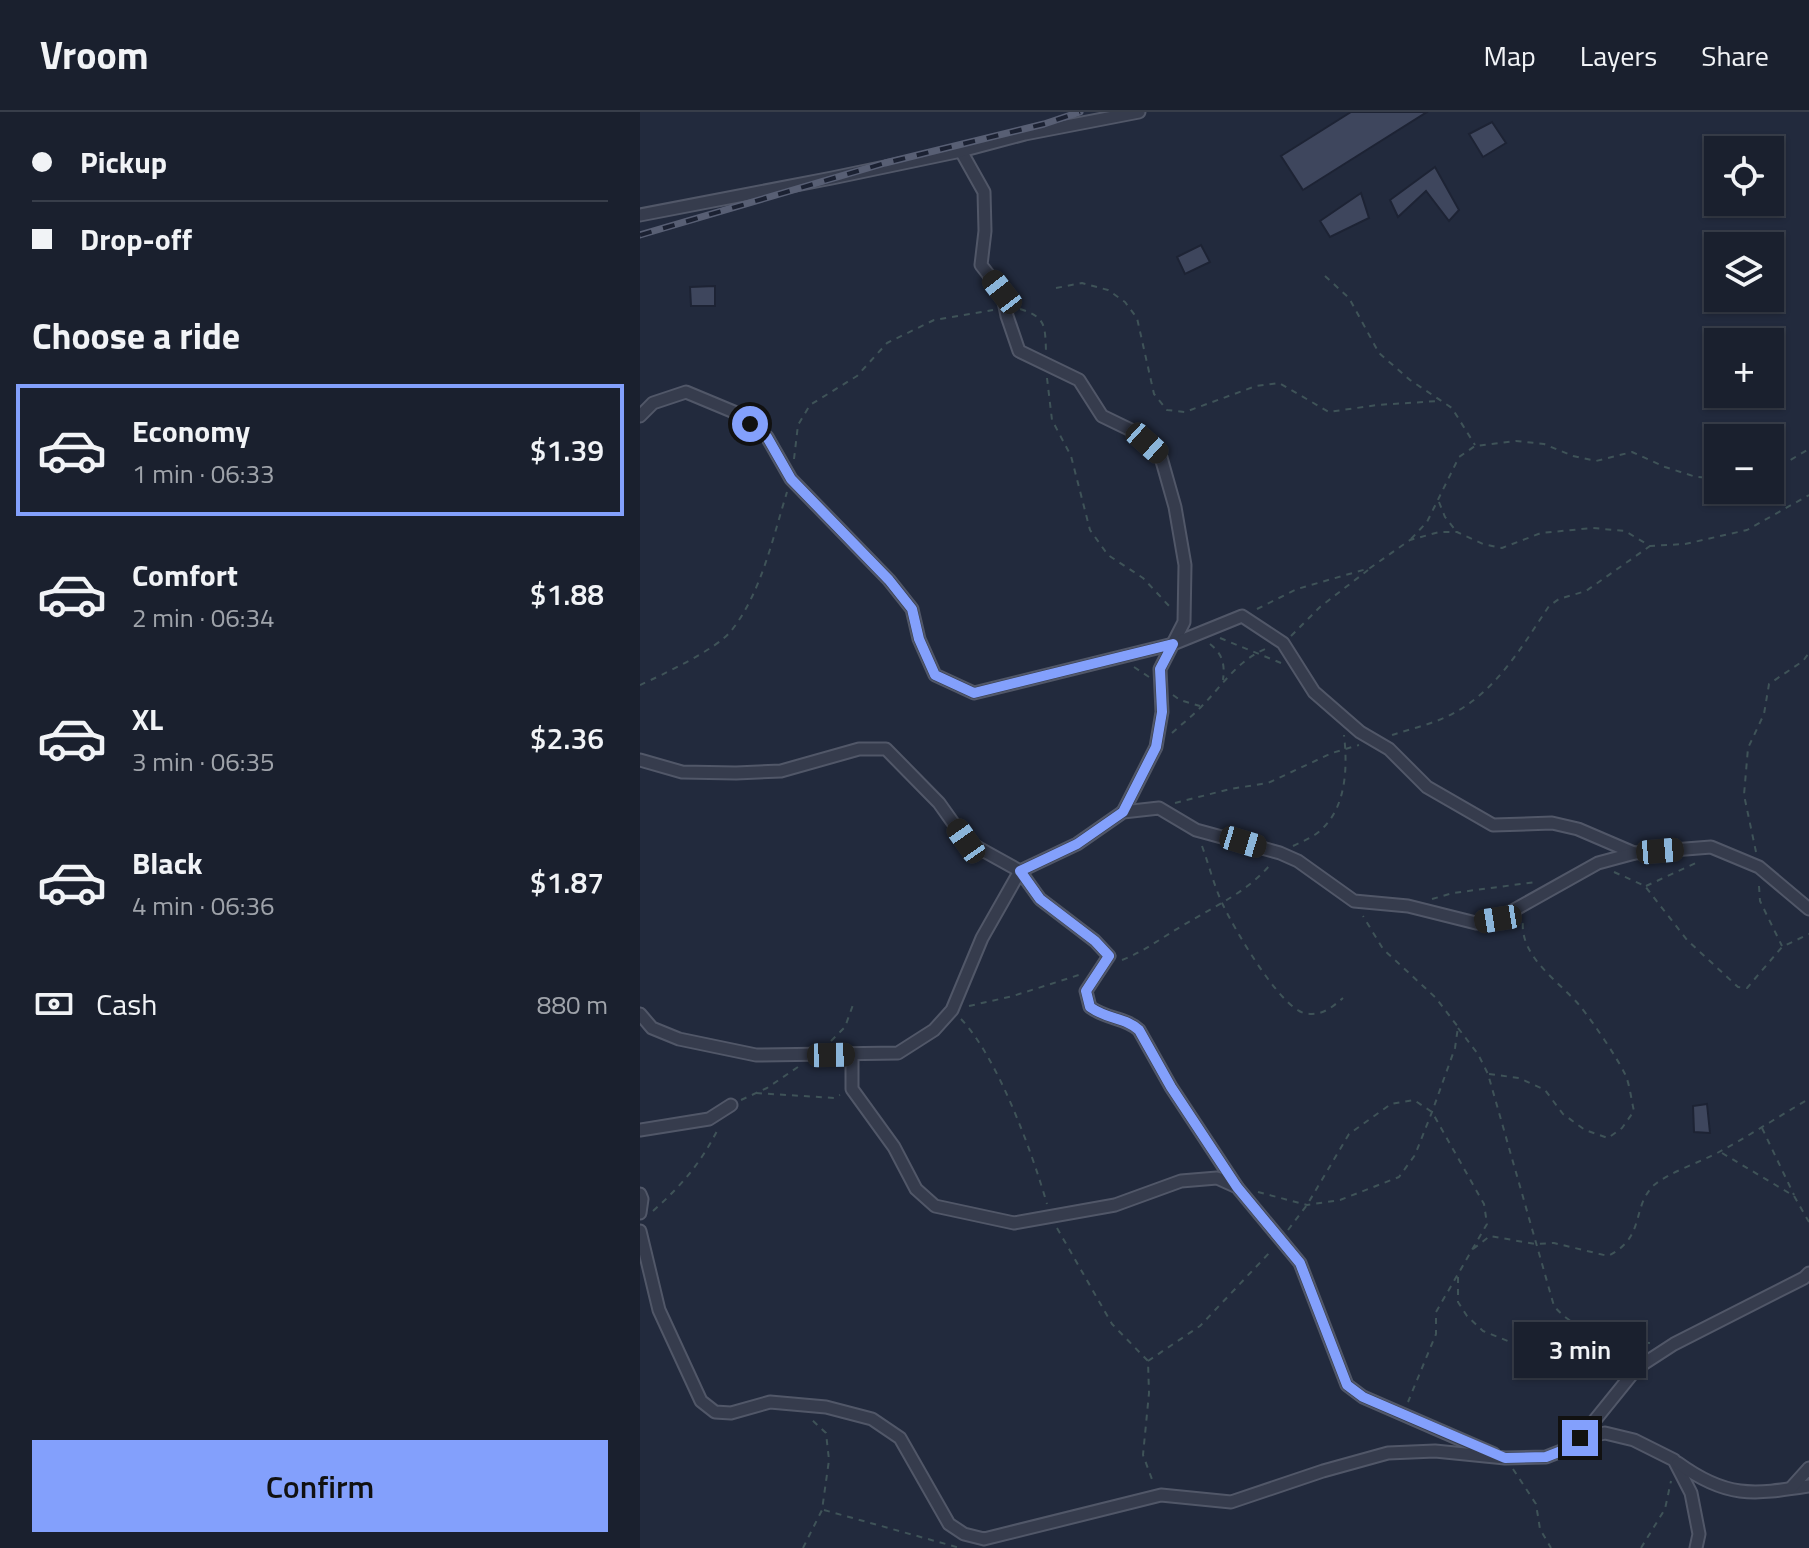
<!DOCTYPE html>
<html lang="en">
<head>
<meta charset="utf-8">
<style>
	body { margin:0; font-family:"Titillium Web",sans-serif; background:#272d3a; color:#f1f3f6; height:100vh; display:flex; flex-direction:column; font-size:30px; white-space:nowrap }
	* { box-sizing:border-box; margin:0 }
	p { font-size:26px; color:#9fa3aa }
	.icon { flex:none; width:44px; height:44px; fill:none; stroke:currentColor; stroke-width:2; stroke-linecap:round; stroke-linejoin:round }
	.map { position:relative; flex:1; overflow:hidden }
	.panel { display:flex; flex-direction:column; background:#1a202e; width:640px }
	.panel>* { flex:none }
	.hud { display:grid; align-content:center; height:176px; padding:0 32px; background:#1a202e }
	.controls { position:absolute; left:1064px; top:24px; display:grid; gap:16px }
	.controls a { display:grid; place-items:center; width:80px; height:80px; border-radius:0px; background:#1a202e; box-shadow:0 2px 6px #0004,0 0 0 2px #383e4a; font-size:40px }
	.end { position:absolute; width:36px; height:36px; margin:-18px; border:10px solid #83a0fc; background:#111; box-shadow:0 0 0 4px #111 }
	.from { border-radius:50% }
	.bubble { position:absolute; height:56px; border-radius:0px; background:#1a202e; box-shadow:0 2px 6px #0004,0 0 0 2px #383e4a; font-size:26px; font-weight:600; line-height:56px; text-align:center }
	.car { position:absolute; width:24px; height:48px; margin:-24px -12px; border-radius:10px; box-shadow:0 0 6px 2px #0007; background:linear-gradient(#222 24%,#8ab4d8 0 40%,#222 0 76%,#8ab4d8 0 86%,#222 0) }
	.hud b { display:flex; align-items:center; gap:28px; height:76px; font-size:30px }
	.hud b+b { border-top:2px solid #383e4a }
	.hud i { width:20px; height:20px; background:#f1f3f6 }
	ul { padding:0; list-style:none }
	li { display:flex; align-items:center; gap:24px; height:132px; margin:0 16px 12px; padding:0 16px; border:4px solid transparent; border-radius:0px }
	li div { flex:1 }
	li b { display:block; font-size:30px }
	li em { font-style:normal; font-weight:600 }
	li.active { border-color:#83a0fc }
	li>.icon { width:72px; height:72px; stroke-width:1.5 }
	h2 { padding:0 32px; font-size:36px; line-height:96px }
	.pay { display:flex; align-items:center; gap:20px; height:88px; padding:0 32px; font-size:30px }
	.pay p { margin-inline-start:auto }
	.primary-button { display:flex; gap:16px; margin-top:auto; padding:16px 32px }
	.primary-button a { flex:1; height:92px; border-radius:0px; background:#83a0fc; color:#111; font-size:32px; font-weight:600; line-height:92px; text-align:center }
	header { display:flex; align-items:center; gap:48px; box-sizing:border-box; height:112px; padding:0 40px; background:#1a202e; border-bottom:2px solid #383e4a }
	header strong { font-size:38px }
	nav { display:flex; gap:44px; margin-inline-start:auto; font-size:28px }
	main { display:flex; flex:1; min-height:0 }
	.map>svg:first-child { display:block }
</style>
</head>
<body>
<header>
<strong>Vroom</strong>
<nav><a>Map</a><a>Layers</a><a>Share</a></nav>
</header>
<main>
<section class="panel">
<div class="hud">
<b><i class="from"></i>Pickup</b>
<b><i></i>Drop-off</b>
</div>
<h2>Choose a ride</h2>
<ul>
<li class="active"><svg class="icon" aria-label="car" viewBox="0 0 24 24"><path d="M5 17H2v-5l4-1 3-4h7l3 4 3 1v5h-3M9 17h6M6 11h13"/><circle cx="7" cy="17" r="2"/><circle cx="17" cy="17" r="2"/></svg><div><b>Economy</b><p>1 min · 06:33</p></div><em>$1.39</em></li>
<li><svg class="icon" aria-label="car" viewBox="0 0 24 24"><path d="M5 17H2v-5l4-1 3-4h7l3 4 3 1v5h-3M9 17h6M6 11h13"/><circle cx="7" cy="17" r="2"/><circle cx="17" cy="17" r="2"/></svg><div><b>Comfort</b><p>2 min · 06:34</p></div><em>$1.88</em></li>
<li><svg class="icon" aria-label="car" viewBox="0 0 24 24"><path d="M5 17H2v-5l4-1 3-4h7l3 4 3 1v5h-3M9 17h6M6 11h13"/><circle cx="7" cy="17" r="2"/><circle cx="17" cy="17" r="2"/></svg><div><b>XL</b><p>3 min · 06:35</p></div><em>$2.36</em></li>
<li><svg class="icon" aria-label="car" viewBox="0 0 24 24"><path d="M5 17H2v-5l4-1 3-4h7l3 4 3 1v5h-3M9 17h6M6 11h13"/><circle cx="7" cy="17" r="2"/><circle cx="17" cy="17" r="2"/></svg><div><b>Black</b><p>4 min · 06:36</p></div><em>$1.87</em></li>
</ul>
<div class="pay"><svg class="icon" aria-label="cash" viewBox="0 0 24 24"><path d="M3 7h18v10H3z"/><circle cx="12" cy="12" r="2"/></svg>Cash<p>880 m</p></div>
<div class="primary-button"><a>Confirm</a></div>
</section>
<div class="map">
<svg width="1169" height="1436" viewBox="0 0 1169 1436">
	<rect width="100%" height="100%" fill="#222a3d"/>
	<!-- building -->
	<g fill="#3e465d" stroke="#1d2334" stroke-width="2">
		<path d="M711,0H787L663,78L641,44Z"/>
		<path d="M852,10L866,31L843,45L829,22Z"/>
		<path d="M795,55L819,98L809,109L786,79L758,105L750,88Z"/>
		<path d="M721,81L729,106L690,125L680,109Z"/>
		<path d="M561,133L570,150L545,162L537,145Z"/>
		<path d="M75,174V194H51L50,175Z"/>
		<path d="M1067,992L1070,1021L1054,1020L1053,994Z"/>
	</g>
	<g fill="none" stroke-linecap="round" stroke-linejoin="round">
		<defs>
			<g id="minor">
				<path d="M321,39L344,80L345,119L341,153L362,180L367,204L379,239L439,268L462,304L495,320L520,342L535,395L545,453L544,510L520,557L522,600L516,635L483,700"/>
				<path d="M0,103L192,66L321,39L385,22L499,0"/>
				<path d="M0,304L13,291L46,280L94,300L127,325L151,367L249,468L272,497L279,527L295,563L334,581L533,532L602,504L643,531L674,580L720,620L749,637L787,675L853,713L912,711L938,717L994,741"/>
				<path d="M0,648L42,660L96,661L141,659L219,637H246L299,691L326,729L380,759L437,732L483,700L519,696L556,718L640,741L658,749L714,789L768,794L836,811L858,807L958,751L995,741L1071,735L1119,755L1169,797"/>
				<path d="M0,902L12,916L39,927L116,943L258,941L294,918L312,898L342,826L380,759L400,787L455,829L469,844L446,879L450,895C468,908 485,905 499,918L531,975L597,1075"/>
				<path d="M212,942V977L254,1035L276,1077L295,1094L374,1111L475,1093L541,1069L577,1066L597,1075L660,1151L707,1273L723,1285L854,1342"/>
				<path d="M0,1018L69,1007L91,993"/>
				<path d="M0,1082L2,1087L0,1101"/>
				<path d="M0,1119L19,1198L61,1289L75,1300L91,1301L130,1290L186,1295L232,1307L260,1326L309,1412L324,1422L344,1427L521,1383L591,1390L683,1359L748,1341L795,1339L865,1346L906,1345L934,1334L997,1256L1034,1232L1164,1166L1169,1161"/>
				<path d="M941,1326L965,1321L994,1328L1034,1348L1051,1381L1059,1422L1056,1436"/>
				<path d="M1038,1351C1086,1386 1112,1383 1169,1374"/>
				<path d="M1151,1376L1169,1356"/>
			</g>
		</defs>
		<!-- minor casing -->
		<use href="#minor" stroke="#515768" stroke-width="15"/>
		<!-- path -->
		<g stroke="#3f5358" stroke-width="2" stroke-dasharray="6 6" stroke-linecap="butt">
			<path d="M685,164L709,186L739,241L770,268L812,296L835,333"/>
			<path d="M416,176L442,171L468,178L485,190L497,206L514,282L527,298L545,300L616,274L639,271L689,300L737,293L798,289"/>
			<path d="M380,197C406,205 405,214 406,239"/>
			<path d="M407,266L412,308L431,344L450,418L468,443L503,466L531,496"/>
			<path d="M154,347L158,313L170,293L217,264L247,231L294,208L353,198"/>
			<path d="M1130,360L1169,337"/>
			<path d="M799,390L805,405L816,419"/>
			<path d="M771,427L787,410L819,345L835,334L876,329L904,332L933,344L956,349L992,340L1025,355L1056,365L1078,366"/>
			<path d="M617,497L657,477L730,456L770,428L799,420H817L843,432L862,436L901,421L953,416L985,419L1010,434L1045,432L1107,418L1169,383"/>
			<path d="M651,524L680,495L728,458"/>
			<path d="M580,526L641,551"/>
			<path d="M570,532C583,542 585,553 583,568"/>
			<path d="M494,555L509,565"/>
			<path d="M0,573C22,563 77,537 91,519C121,482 133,425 147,380"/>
			<path d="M533,583L540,588L560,594"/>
			<path d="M532,621C542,612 552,604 561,595C583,573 598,547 628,536"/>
			<path d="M752,623C767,618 784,614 799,608C852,587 879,539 909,494L919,487L946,479L1010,434"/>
			<path d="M535,691L590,677L628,671L692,641L719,633"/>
			<path d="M562,734C569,753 574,774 583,793C595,818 639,894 664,901C681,905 691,896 703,886"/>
			<path d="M653,734C661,730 669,727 676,722C706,700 708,658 704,623"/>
			<path d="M1116,740L1104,683L1108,636L1124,602L1129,572L1163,549L1169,541"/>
			<path d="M974,760L1005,774L1047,828L1098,875L1107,876L1142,835L1169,822"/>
			<path d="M1006,774L1058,750"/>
			<path d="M1119,774L1120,789L1142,834"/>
			<path d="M792,787L813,781L896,770"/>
			<path d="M482,848C505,839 521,826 542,814C573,795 606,781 630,753"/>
			<path d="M329,894L373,884L442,862"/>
			<path d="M321,907C358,946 392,1040 407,1092"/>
			<path d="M818,916L838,942L848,962L914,1194C937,1222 979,1230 1013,1231"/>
			<path d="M191,929L205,915L214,890"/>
			<path d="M849,962L879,966L905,978L923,1002L945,1018L968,1026L982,1016L994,999C991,987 990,973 985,962C976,944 953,910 940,894C919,869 879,845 883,808"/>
			<path d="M116,981L194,986L200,983"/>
			<path d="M101,988L127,976L158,955"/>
			<path d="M1122,1016L1154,1083"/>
			<path d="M1082,1041L1154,1084L1169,1110"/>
			<path d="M618,1080L667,1093L700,1088L759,1065L775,1043L792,1000L815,936L818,915L796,886L743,837L723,804"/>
			<path d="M13,1099C41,1074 61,1051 78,1017"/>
			<path d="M417,1116L472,1212L508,1249L509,1281L503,1343L513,1370"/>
			<path d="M648,1118L667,1093L709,1022L751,992L774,988L792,1000L844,1092L847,1112L796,1200V1222L768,1290"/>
			<path d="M833,1137L850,1124L895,1132L914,1131L968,1144C1006,1125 991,1097 1013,1074C1027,1061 1061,1050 1079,1040C1109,1024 1139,1004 1169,987"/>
			<path d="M818,1165V1190L827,1204L843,1219L950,1262L980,1258"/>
			<path d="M508,1249L560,1214L632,1138"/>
			<path d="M873,1357L896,1392L900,1417L911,1436"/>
			<path d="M184,1398L320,1436"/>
			<path d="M163,1436L182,1398L189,1348L186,1321L171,1307"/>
			<path d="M1001,1436L1025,1397L1031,1369"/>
		</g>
		<!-- minor -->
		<use href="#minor" stroke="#363c4d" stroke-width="11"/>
		<defs>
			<path id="rail" d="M0,123L245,51L404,12L440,0"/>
		</defs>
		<!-- rail casing -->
		<use href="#rail" stroke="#585f74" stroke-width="7"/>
		<!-- rail -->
		<use href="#rail" stroke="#1b2132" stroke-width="4" stroke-dasharray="12" stroke-linecap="butt"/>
	</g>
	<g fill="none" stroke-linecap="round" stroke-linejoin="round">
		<!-- route -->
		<path stroke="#83a0fc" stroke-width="10" d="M110,312L127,325L151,367L249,468L272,497L279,527L295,563L334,581L533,532L520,557L522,600L516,635L483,700L437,732L380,759L400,787L455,829L469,844L446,879L450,895C468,908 485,905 499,918L531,975L597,1075L660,1151L707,1273L723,1285L865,1346L906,1345L934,1334L940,1326"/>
	</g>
</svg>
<div class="controls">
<a><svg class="icon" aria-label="locate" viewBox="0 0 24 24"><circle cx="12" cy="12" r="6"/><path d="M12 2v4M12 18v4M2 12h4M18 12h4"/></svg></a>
<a><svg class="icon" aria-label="layers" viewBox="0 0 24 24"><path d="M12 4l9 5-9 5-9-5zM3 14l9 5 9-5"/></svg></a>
<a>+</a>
<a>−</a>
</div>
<i class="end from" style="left:110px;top:312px"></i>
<i class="end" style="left:940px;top:1326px"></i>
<div class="bubble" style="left:874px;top:1210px;width:132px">3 min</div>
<i class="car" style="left:362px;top:180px;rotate:322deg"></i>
<i class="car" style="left:507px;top:331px;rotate:132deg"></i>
<i class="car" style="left:326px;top:729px;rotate:325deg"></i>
<i class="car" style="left:603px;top:730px;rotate:107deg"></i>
<i class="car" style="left:1020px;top:739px;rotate:85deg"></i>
<i class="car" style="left:858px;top:807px;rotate:261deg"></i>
<i class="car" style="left:191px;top:943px;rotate:89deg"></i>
</div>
</main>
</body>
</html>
